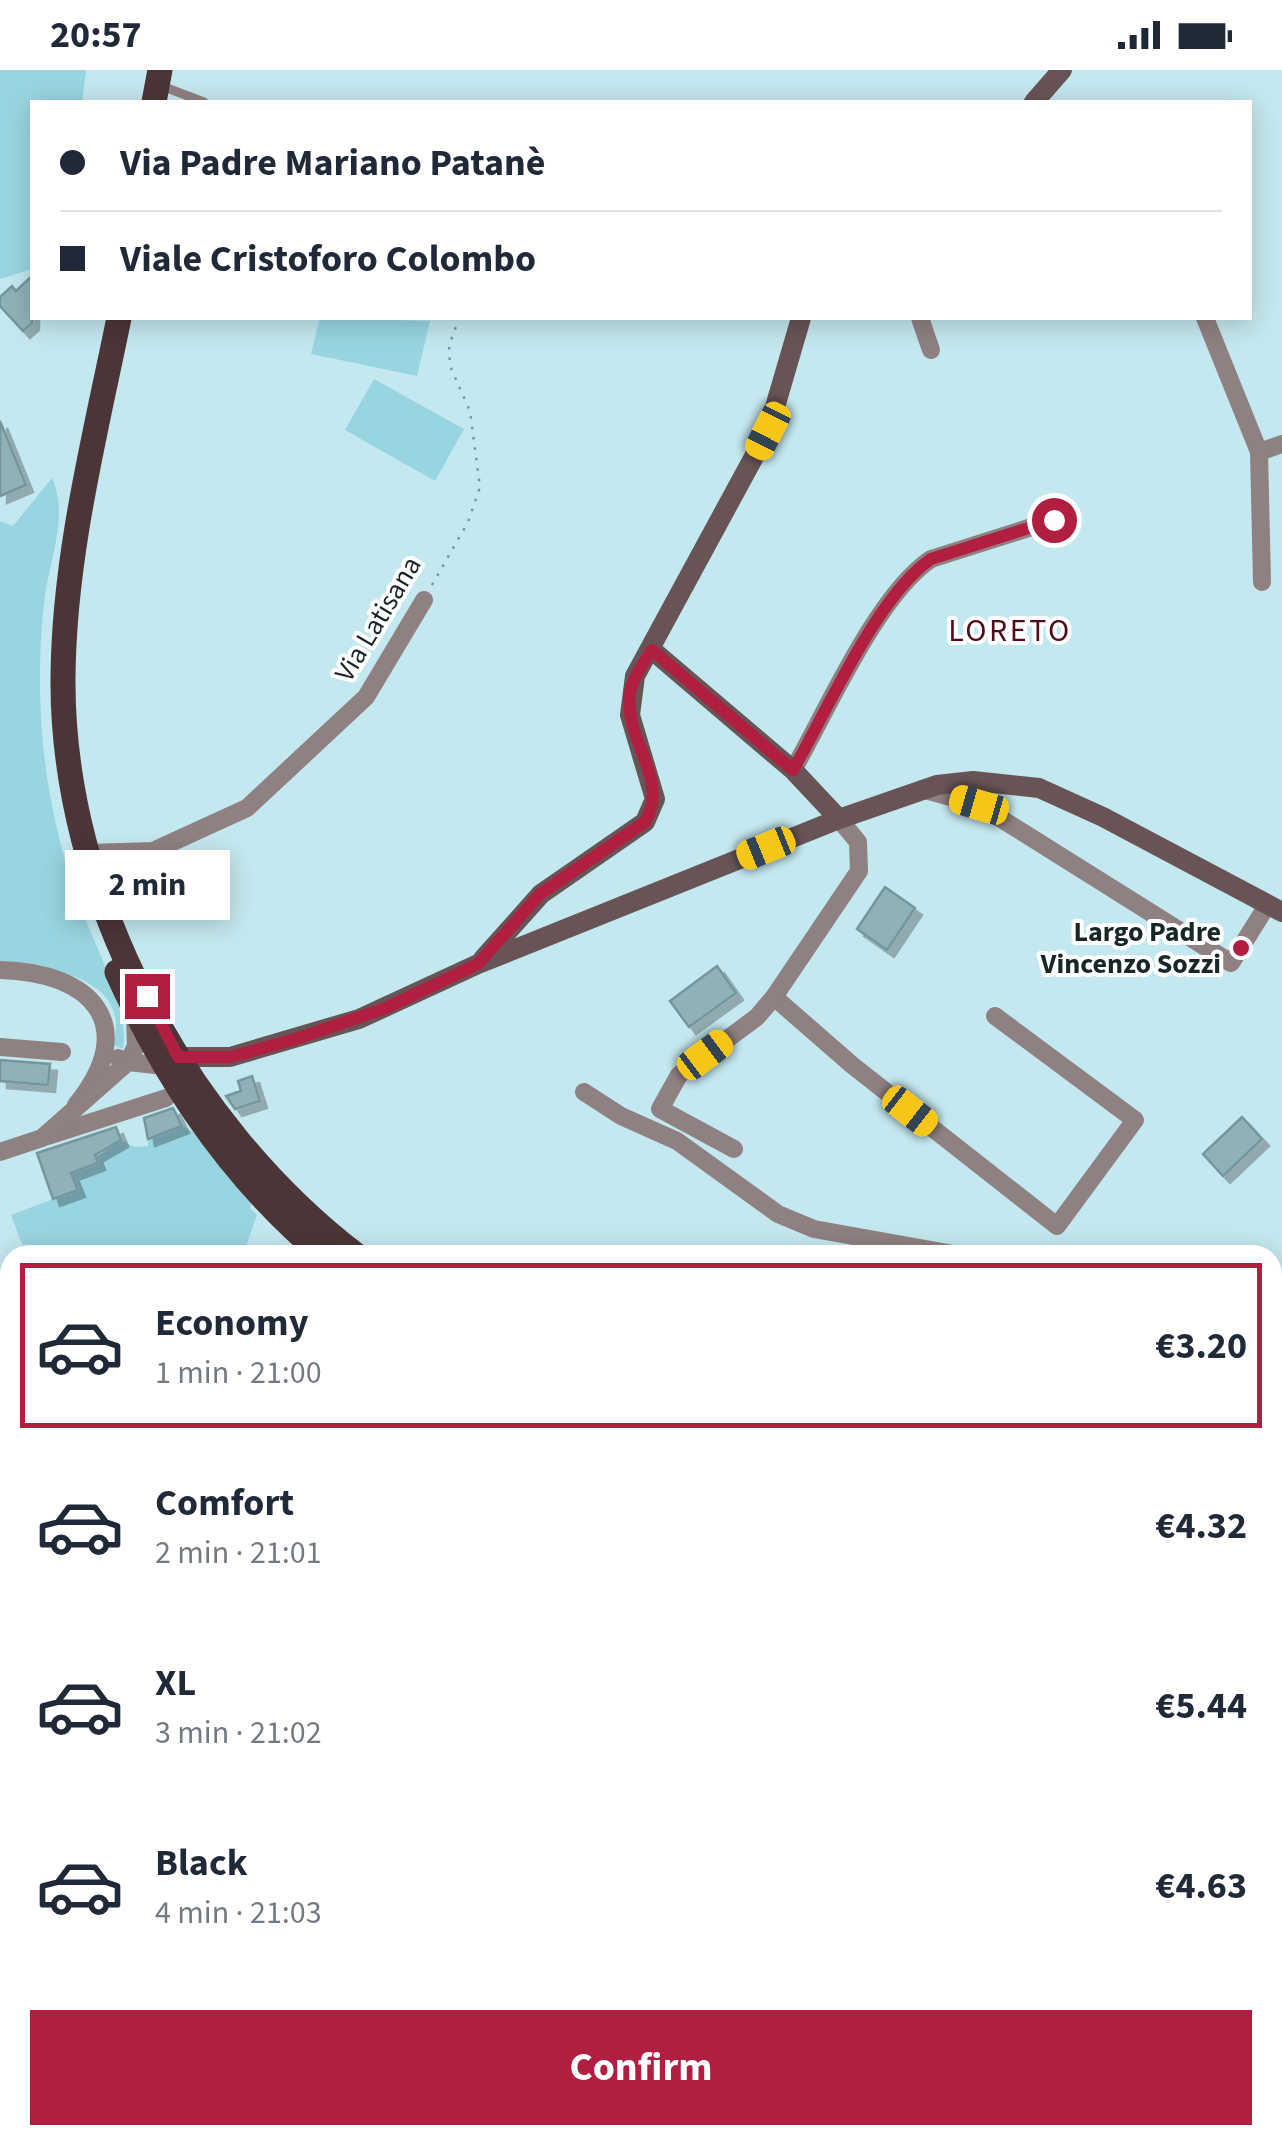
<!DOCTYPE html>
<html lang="en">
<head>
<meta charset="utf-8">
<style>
	body { margin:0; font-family:"Source Sans 3",sans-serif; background:#f6f6f7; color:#1f2937; height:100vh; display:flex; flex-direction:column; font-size:38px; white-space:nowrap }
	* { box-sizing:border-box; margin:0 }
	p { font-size:32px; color:#747a83 }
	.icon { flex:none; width:55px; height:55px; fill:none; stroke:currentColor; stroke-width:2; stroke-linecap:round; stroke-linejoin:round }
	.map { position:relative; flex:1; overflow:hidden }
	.side { position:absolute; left:0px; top:1175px; width:1282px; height:900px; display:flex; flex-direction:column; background:#fff; border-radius:30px 30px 0 0; box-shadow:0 5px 25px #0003 }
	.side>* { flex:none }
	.banner { position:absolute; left:30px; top:30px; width:1222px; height:220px; border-radius:0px; box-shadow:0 5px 25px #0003; display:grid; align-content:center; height:220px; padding:0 30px; background:#fff }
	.end { position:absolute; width:45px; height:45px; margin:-22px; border:12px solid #b11e3f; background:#fff; box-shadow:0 0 0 5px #fff }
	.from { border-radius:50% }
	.bubble { position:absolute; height:70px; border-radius:0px; background:#fff; box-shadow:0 5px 25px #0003; font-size:32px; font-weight:700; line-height:70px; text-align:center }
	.car { position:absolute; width:30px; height:60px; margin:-30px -15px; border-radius:12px; box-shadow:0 0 8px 2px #0007; background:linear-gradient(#f5c518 24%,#345 0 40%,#f5c518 0 76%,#345 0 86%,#f5c518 0) }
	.banner b { display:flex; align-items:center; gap:35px; height:95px; font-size:38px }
	.banner b+b { border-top:2px solid #e0e1e3 }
	.banner i { width:25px; height:25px; background:#1f2937 }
	ul { padding:18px 0 0; list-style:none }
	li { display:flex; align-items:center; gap:30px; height:165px; margin:0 20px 15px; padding:0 10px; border:5px solid transparent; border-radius:0px }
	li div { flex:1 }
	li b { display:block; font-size:38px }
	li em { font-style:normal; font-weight:700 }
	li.current { border-color:#b11e3f }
	li>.icon { width:90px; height:90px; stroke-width:1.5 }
	.cta { display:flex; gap:20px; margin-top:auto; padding:20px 30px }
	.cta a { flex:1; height:115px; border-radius:0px; background:#b11e3f; color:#fff; font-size:40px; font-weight:700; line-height:115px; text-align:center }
	.status { display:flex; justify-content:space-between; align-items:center; height:70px; padding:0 50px; background:#fff; direction:ltr }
	.status svg { height:28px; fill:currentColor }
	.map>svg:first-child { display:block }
</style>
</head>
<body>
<div class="status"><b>20:57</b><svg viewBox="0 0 49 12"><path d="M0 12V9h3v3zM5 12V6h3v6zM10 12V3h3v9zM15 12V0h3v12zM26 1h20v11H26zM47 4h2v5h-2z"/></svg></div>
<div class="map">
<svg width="1282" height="2075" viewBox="0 0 1282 2075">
	<defs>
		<filter id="shadow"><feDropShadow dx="7" dy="7" stdDeviation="0" flood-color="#0004"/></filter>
	</defs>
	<rect width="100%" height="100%" fill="#c4e8ef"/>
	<!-- green -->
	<g fill="#99d5e1">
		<path d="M0,0H86L82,32H32V199L0,209Z"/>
		<path d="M320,248L430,251L417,306L311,284Z"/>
		<path d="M374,309L464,359L435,411L345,360Z"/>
		<path d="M52,408C70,446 48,493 44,534C39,577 39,621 42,664C46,714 57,766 72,814C86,860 131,936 123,979L113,975C133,907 47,896 0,892V451L13,456Z"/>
		<path d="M182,1056L196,1063L252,1130L250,1138L257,1145L243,1185H26L11,1145L77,1120L71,1103L106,1081L105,1075L121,1070L135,1077L148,1076V1069Z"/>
		<path d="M10,1889V2065H16L0,2075V1893Z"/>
	</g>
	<!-- building -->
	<g fill="#8fb2b9" stroke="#74969c" stroke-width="2.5" filter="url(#shadow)">
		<path d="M32,206V253L23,261L0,236V227L12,216L16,221Z"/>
		<path d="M0,351L26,415L0,426Z"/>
		<path d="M885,817L915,838L887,880L857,859Z"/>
		<path d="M717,896L736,923L689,957L670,931Z"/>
		<path d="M0,990L50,994L48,1015L0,1011Z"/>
		<path d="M252,1006L260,1031L235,1039L226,1026L241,1021L238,1011Z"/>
		<path d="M173,1038L182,1056L148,1069L144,1048Z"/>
		<path d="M1242,1047L1262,1069L1223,1106L1203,1084Z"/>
		<path d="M116,1057L121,1070L95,1085L98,1093L71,1103L78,1120L53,1129L37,1083Z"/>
	</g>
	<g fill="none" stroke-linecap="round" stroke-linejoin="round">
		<!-- path -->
		<g stroke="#799498" stroke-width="2.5" stroke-dasharray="2.5 8" stroke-linecap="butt">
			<path d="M432,515L468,452L480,417L470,341L450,296L449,276L459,248"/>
			<path d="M0,1885L10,1882"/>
		</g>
		<!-- lane -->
		<path stroke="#8f8181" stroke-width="9" d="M167,18L204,32"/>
		<!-- street -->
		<g stroke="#8f8181" stroke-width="18">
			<path d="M920,248L931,280"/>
			<path d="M1205,248L1259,382L1282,374"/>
			<path d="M1259,382L1262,512"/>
			<path d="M793,700C827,641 877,525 931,489L1054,450"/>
			<path d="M922,719L979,735L1231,893L1268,834"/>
			<path d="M89,783L153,781L247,738L366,627L424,530"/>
			<path d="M0,900C92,902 141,955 76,1035"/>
			<path d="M774,927L852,995L1057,1156L1135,1050L995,946"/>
			<path d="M0,977L62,982"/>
			<path d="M118,988L128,992L136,976L135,946"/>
			<path d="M584,1022L621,1046L677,1071L778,1144L814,1159L959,1185"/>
			<path d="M48,1066L166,1028"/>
			<path d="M734,1079L660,1039L679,1005L757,947L774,927L859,801L858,772L839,749"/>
			<path d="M0,1082L42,1068L128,992L164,996"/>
			<path d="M1272,1359L1282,1358"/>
			<path d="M0,1590L10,1577"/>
			<path d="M0,1617L10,1625"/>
			<path d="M1272,1850L1282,1808"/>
			<path d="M587,2065L600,2075"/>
			<path d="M1080,2075L1093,2065"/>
		</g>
		<!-- secondary -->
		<g stroke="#685455" stroke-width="20">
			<path d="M1034,32L1062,0"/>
			<path d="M652,580L793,700L839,749"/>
			<path d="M483,889L541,824L645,752L655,729L630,645L635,606L768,361L801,248"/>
			<path d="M168,993L178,987H230L359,949L478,894L839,749L937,715L973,711L1039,718L1103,747L1282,842"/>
		</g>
		<!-- primary -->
		<g stroke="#4c3537" stroke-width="25">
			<path d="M154,32L160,0"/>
			<path d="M119,248C95,366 64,486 63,607C61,825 185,1054 356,1185"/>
			<path d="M117,902C166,1011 231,1108 323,1185"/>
			<path d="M1272,1915L1282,1922"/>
			<path d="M1272,1963L1282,1957"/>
		</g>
	</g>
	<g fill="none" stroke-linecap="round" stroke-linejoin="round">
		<!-- route -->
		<path stroke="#b11e3f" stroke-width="12" d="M147,926L178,987H230L296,969L386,938L478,894L540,824L645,752C671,709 623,669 630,623C633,607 644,593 652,580L793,700C827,641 877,526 931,489L1054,450"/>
	</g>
	<!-- markers -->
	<circle fill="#b11e3f" stroke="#fff" stroke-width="4" cx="1241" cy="878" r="10"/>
	<g text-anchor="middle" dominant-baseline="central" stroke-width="8" stroke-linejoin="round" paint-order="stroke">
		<!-- street labels -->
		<g font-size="28" fill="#182628" stroke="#fff">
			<text transform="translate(378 549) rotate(-59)">Via Latisana</text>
		</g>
		<!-- poi labels -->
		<g font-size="28" font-weight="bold" fill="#182628" stroke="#fff" text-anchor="end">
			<text x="1221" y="862">Largo Padre<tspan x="1221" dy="32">Vincenzo Sozzi</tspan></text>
		</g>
		<!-- quarter labels -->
		<g font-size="32" letter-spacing="2.5" fill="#510c1a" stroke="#fff">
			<text x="1010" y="561">LORETO</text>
		</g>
	</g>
</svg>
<i class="end from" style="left:1054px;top:450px"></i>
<i class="end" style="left:147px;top:926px"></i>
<div class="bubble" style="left:65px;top:780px;width:165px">2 min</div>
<i class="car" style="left:768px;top:361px;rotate:207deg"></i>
<i class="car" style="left:979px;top:735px;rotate:286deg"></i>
<i class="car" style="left:766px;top:778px;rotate:248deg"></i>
<i class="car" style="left:705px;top:985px;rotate:53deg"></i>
<i class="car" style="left:910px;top:1041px;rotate:128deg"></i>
<div class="banner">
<b><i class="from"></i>Via Padre Mariano Patanè</b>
<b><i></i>Viale Cristoforo Colombo</b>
</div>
<section class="side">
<ul>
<li class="current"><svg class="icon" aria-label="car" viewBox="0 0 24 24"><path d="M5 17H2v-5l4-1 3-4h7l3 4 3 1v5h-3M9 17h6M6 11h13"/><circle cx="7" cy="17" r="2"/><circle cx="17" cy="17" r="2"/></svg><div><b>Economy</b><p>1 min · 21:00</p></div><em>€3.20</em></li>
<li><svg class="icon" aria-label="car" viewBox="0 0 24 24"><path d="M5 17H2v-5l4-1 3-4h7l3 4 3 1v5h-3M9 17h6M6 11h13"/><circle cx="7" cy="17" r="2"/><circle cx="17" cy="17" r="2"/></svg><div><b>Comfort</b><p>2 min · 21:01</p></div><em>€4.32</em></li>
<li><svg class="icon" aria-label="car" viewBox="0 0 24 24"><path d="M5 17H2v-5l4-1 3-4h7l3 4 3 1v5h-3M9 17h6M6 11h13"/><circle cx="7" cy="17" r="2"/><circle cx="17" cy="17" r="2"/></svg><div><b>XL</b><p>3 min · 21:02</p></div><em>€5.44</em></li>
<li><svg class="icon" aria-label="car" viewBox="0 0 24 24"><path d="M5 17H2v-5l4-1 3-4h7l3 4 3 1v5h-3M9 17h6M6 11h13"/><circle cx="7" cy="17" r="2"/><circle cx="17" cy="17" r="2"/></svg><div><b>Black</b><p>4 min · 21:03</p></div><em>€4.63</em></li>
</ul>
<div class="cta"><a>Confirm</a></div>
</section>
</div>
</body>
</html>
